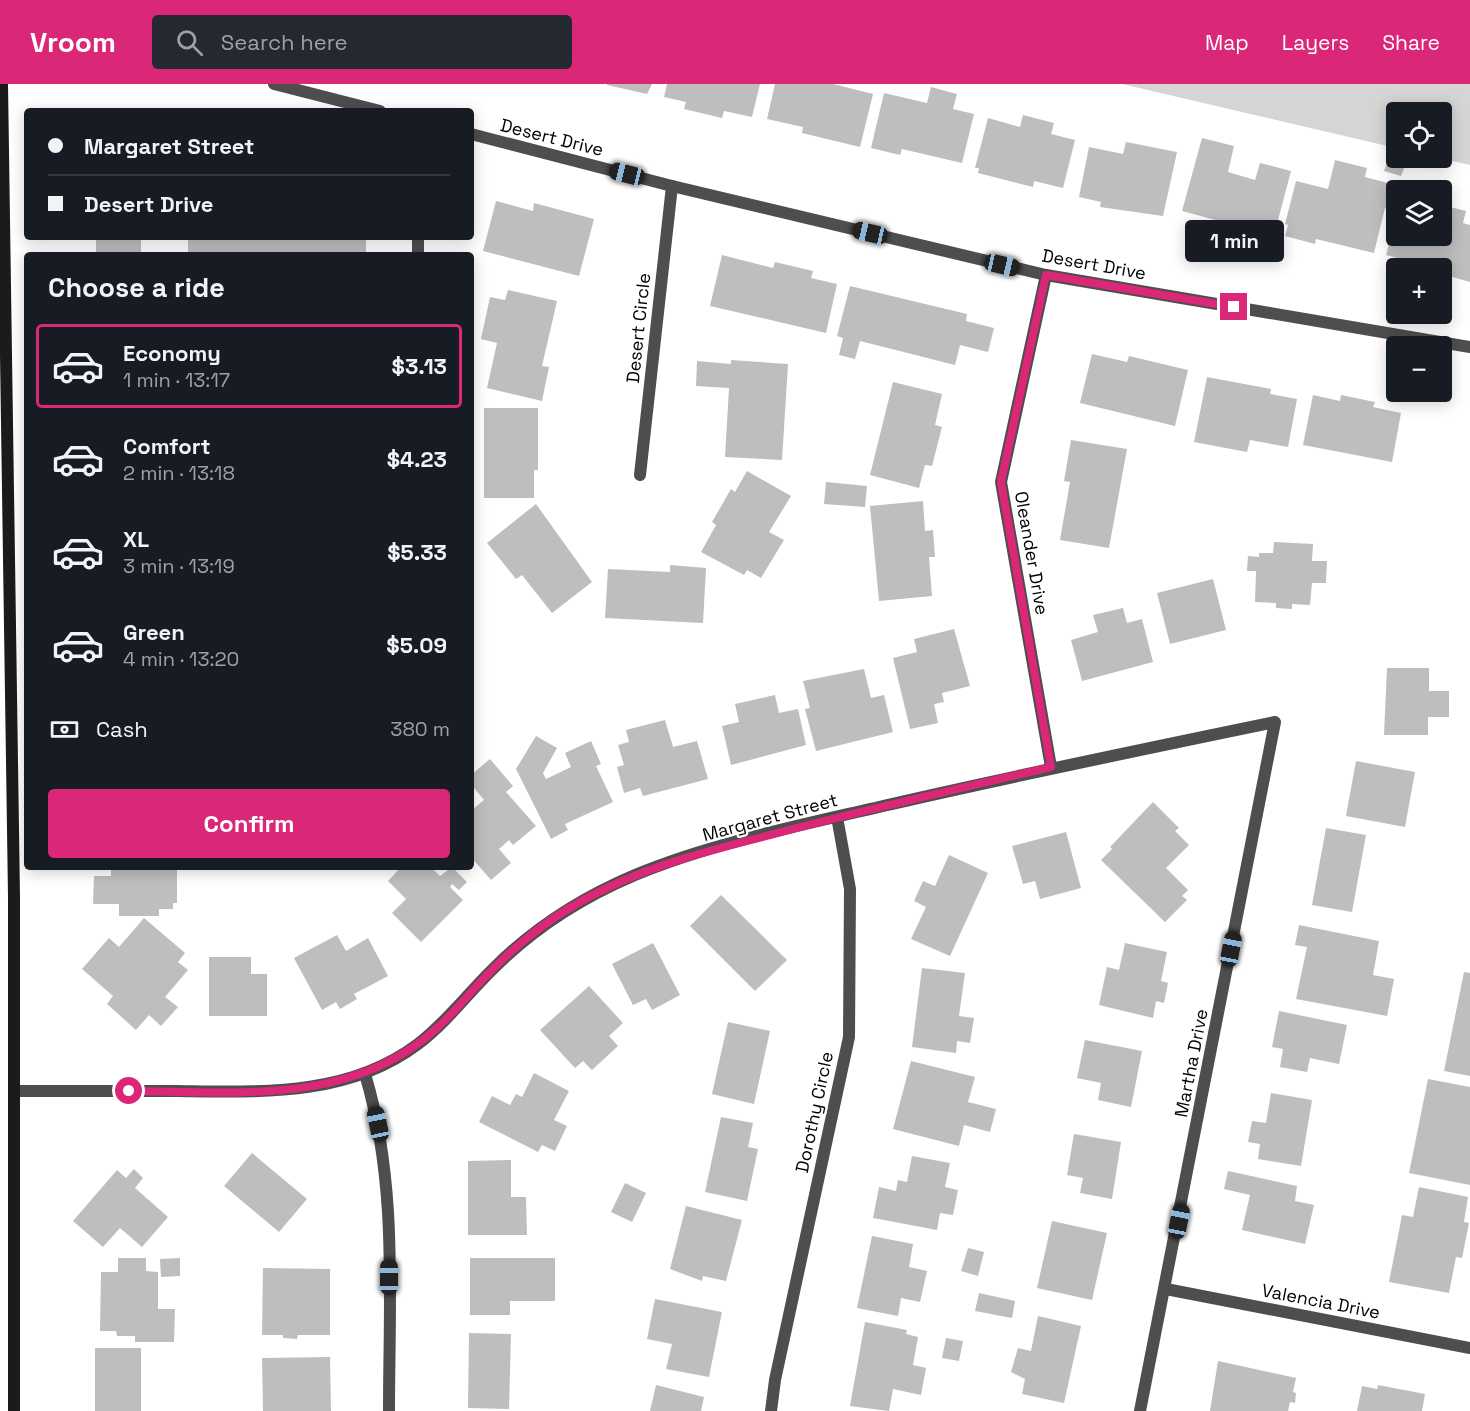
<!DOCTYPE html>
<html lang="en">
<head>
<meta charset="utf-8">
<style>
	body { margin:0; font-family:"Space Grotesk",sans-serif; background:#242831; color:#f1f3f6; height:100vh; display:flex; flex-direction:column; font-size:22px; white-space:nowrap }
	* { box-sizing:border-box; margin:0 }
	p { font-size:20px; color:#9ea1a6 }
	.icon { flex:none; width:33px; height:33px; fill:none; stroke:currentColor; stroke-width:2; stroke-linecap:round; stroke-linejoin:round }
	.map { position:relative; flex:1; overflow:hidden }
	.drawer { position:absolute; left:24px; top:168px; width:450px; height:618px; display:flex; flex-direction:column; background:#171b24; border-radius:6px; box-shadow:0 3px 15px #0003 }
	.drawer>* { flex:none }
	.banner { position:absolute; left:24px; top:24px; width:450px; height:132px; border-radius:6px; box-shadow:0 3px 15px #0003; display:grid; align-content:center; height:132px; padding:0 24px; background:#171b24 }
	.fabs { position:absolute; left:1386px; top:18px; display:grid; gap:12px }
	.fabs a { display:grid; place-items:center; width:66px; height:66px; border-radius:6px; background:#171b24; box-shadow:0 3px 15px #0003; font-size:30px }
	.end { position:absolute; width:27px; height:27px; margin:-14px; border:8px solid #db2777; background:#fff; box-shadow:0 0 0 3px #fff }
	.from { border-radius:50% }
	.bubble { position:absolute; height:42px; border-radius:6px; background:#171b24; box-shadow:0 3px 15px #0003; font-size:20px; font-weight:600; line-height:42px; text-align:center }
	.car { position:absolute; width:18px; height:36px; margin:-18px -9px; border-radius:8px; box-shadow:0 0 4px 2px #0007; background:linear-gradient(#222 24%,#8ab4d8 0 40%,#222 0 76%,#8ab4d8 0 86%,#222 0) }
	.banner b { display:flex; align-items:center; gap:21px; height:57px; font-size:22px }
	.banner b+b { border-top:2px solid #363941 }
	.banner i { width:15px; height:15px; background:#f1f3f6 }
	ul { padding:0; list-style:none }
	li { display:flex; align-items:center; gap:18px; height:84px; margin:0 12px 9px; padding:0 12px; border:3px solid transparent; border-radius:6px }
	li div { flex:1 }
	li b { display:block; font-size:22px }
	li em { font-style:normal; font-weight:600 }
	li.current { border-color:#db2777 }
	li>.icon { width:54px; height:54px; stroke-width:1.5 }
	h2 { padding:0 24px; font-size:27px; line-height:72px }
	.pay { display:flex; align-items:center; gap:15px; height:66px; padding:0 24px; font-size:22px }
	.pay p { margin-inline-start:auto }
	.button { display:flex; gap:12px; margin-top:auto; padding:12px 24px }
	.button a { flex:1; height:69px; border-radius:6px; background:#db2777; color:#fff; font-size:24px; font-weight:600; line-height:69px; text-align:center }
	header { display:flex; align-items:center; gap:36px; box-sizing:border-box; height:84px; padding:0 30px; background:#db2777; color:#fff }
	header strong { font-size:28px }
	nav { display:flex; gap:33px; margin-inline-start:auto; font-size:21px }
	.search { width:420px; height:54px; background:#242831; display:flex; align-items:center; gap:15px; box-sizing:border-box; padding:0 21px; border-radius:6px; color:#9ea1a6; font-size:22px }
	.map>svg:first-child { display:block }
</style>
</head>
<body>
<header>
<strong>Vroom</strong>
<div class="search"><svg class="icon" aria-label="search" viewBox="0 0 24 24"><circle cx="10" cy="10" r="6"/><path d="M15 15l6 6"/></svg>Search here</div>
<nav><a>Map</a><a>Layers</a><a>Share</a></nav>
</header>
<div class="map">
<svg width="1470" height="1327" viewBox="0 0 1470 1327">
	<rect width="100%" height="100%" fill="#fff"/>
	<!-- green -->
	<path fill="#d5d5d5" d="M1122,0H1470V81L1439,74H1442V28H1396V64Z"/>
	<!-- building -->
	<g fill="#bebebe">
		<path d="M652,0L647,10L607,1V0Z"/>
		<path d="M667,0H760L752,33L724,27L722,34L684,25L686,18L664,13Z"/>
		<path d="M775,0H833L873,10L860,63L802,49L803,43L767,35Z"/>
		<path d="M931,3L957,10L953,25L974,30L962,79L902,65L900,71L871,64L884,9L927,19Z"/>
		<path d="M1023,31L1054,39L1051,50L1075,56L1063,104L1034,97L1033,103L978,89L979,84H975L988,34L1020,43Z"/>
		<path d="M1202,54L1234,62L1228,88L1255,96L1260,79L1291,87L1272,159L1217,144L1219,137L1182,127Z"/>
		<path d="M1126,58L1177,68L1163,132L1100,123L1101,118L1079,113L1089,63L1123,70Z"/>
		<path d="M1391,66L1396,68V74H1408L1401,92L1384,87Z"/>
		<path d="M1335,76L1367,84L1365,93L1399,102L1393,126L1385,124L1374,169L1316,155L1315,160L1285,152L1288,141L1285,140L1296,97L1328,105Z"/>
		<path d="M496,117L533,127L534,119L594,135L579,192L483,167Z"/>
		<path d="M1442,121L1466,127L1463,139L1470,141V198L1442,190V184H1423V181L1386,171L1396,133V152H1442Z"/>
		<rect x="96" y="153" width="45" height="18"/>
		<rect x="188" y="153" width="178" height="18"/>
		<path d="M722,171L773,184L775,178L813,187L811,194L837,200L826,249L710,222Z"/>
		<path d="M850,202L967,230L966,237L994,244L988,268L960,261L955,281L860,257L855,275L839,271L843,254L837,252Z"/>
		<path d="M508,206L557,217L542,282L549,283L542,317L487,304L497,259L481,255L490,213L505,216Z"/>
		<path d="M1092,270L1127,278L1129,272L1188,286L1175,342L1080,319Z"/>
		<path d="M731,276L788,280L782,376L725,373L729,304L696,302L697,277L731,280Z"/>
		<path d="M1207,293L1271,305L1270,310L1297,315L1288,363L1250,356L1247,368L1194,358Z"/>
		<path d="M893,298L942,310L935,341L942,343L932,382L925,381L919,404L870,391Z"/>
		<path d="M1313,311L1340,317L1341,311L1375,318L1373,323L1401,329L1392,378L1303,361Z"/>
		<path d="M484,324H538V386H534V414H484Z"/>
		<path d="M1071,356L1127,365L1109,464L1060,456L1070,398L1064,397Z"/>
		<path d="M747,387L791,412L769,448L784,456L761,494L747,486L744,491L701,468L716,441L712,438L731,405L735,408Z"/>
		<path d="M826,398L867,402L865,423L824,420Z"/>
		<path d="M923,417L925,447L933,446L935,473H929L932,512L879,517L870,422Z"/>
		<path d="M536,420L592,498L552,529L522,491L516,495L487,459Z"/>
		<path d="M1274,458L1313,460L1312,477H1327L1326,499H1312L1310,521L1292,520V525L1276,524V519L1255,518L1256,487H1247L1248,472L1259,473V469H1273Z"/>
		<path d="M670,481L706,484L703,539L605,534L608,485L670,488Z"/>
		<path d="M1213,495L1226,546L1170,560L1157,509Z"/>
		<path d="M1123,524L1127,539L1142,535L1153,578L1082,597L1071,556L1098,548L1093,531Z"/>
		<path d="M954,545L970,602L942,609L944,618L934,620L938,639L910,645L893,574L917,568L914,555Z"/>
		<path d="M1387,584H1429V607H1449V633H1428V651H1384Z"/>
		<path d="M864,585L871,614L884,611L893,648L816,667L805,625L810,624L803,597Z"/>
		<path d="M775,611L779,629L798,625L806,661L731,681L722,642L739,638L735,620Z"/>
		<path d="M665,636L673,663L697,657L708,695L643,712L640,704L624,709L617,683L624,681L618,661L629,658L626,646Z"/>
		<path d="M536,652L557,664L543,689L546,695L571,683L565,669L591,657L601,680L596,682L613,718L565,740L568,746L551,755L516,685Z"/>
		<path d="M490,675L513,702L506,708L536,742L513,761L509,756L499,765L511,779L491,796L471,773V727L484,716L471,700V691Z"/>
		<path d="M1356,677L1415,688L1405,743L1346,732Z"/>
		<path d="M1153,718L1179,744L1175,747L1189,761L1166,784L1188,806L1182,812L1187,816L1165,838L1101,776L1112,765L1110,763Z"/>
		<path d="M1326,744L1366,751L1352,828L1312,821Z"/>
		<path d="M1066,748L1081,804L1040,815L1035,797L1023,800L1012,762Z"/>
		<path d="M949,771L988,789L950,872L911,855L926,823L914,817L923,797L935,802Z"/>
		<path d="M111,783H177V819H173V825H159V832H119V820H93L94,792H111Z"/>
		<path d="M401,783H431L440,792L452,783L467,798L459,806L452,800L450,803L463,816L421,858L392,829L406,815L388,797Z"/>
		<path d="M721,811L787,876L755,907L690,842Z"/>
		<path d="M144,834L185,869L178,878L188,886L165,913L178,923L161,942L149,931L136,946L107,920L113,912L82,885L109,854L119,863Z"/>
		<path d="M1299,841L1379,857L1373,891L1394,895L1387,932L1296,915L1307,863L1295,861Z"/>
		<path d="M337,851L346,867L368,854L388,892L354,910L357,915L340,925L336,918L322,926L294,874Z"/>
		<path d="M653,859L680,911L652,926L646,915L633,921L612,880Z"/>
		<path d="M1125,859L1167,868L1161,897L1168,899L1164,919L1156,917L1153,934L1099,921L1107,883L1119,886Z"/>
		<path d="M209,873H251V890H267V932H209Z"/>
		<path d="M922,884L965,889L959,932L974,934L970,959L957,957L956,969L912,963Z"/>
		<path d="M1464,888L1470,889V992L1444,987Z"/>
		<path d="M589,902L623,939L609,952L618,962L592,986L583,977L575,984L540,946Z"/>
		<path d="M1279,927L1347,941L1339,980L1310,974L1307,988L1280,983L1283,965L1272,963Z"/>
		<path d="M728,938L770,947L754,1020L712,1010Z"/>
		<path d="M1085,956L1142,967L1131,1023L1098,1016L1101,999L1077,994Z"/>
		<path d="M911,977L975,993L968,1018L996,1025L990,1048L964,1041L959,1062L893,1045Z"/>
		<path d="M534,989L569,1007L554,1036L567,1042L555,1067L542,1061L538,1068L479,1038L492,1012L510,1021L516,1010L522,1013Z"/>
		<path d="M1428,995L1470,1003V1101L1409,1089Z"/>
		<path d="M1271,1009L1312,1016L1301,1082L1258,1075L1260,1060L1248,1058L1252,1037L1266,1039Z"/>
		<path d="M721,1033L753,1039L748,1063L758,1065L747,1117L705,1108Z"/>
		<path d="M1074,1050L1121,1058L1112,1115L1080,1109L1083,1094L1067,1091Z"/>
		<path d="M252,1069L307,1115L279,1148L224,1102Z"/>
		<path d="M912,1072L950,1079L945,1103L958,1106L953,1131L940,1129L937,1146L873,1134L879,1103L896,1107L898,1096L907,1098Z"/>
		<path d="M511,1076V1113H526L527,1151H468V1077Z"/>
		<path d="M134,1085L143,1094L135,1104L168,1133L142,1163L120,1144L103,1163L73,1137L117,1086L126,1094Z"/>
		<path d="M1228,1087L1297,1102L1295,1117L1314,1121L1305,1160L1242,1146L1250,1111L1224,1105Z"/>
		<path d="M625,1099L646,1109L632,1138L611,1128Z"/>
		<path d="M1419,1103L1468,1113L1464,1138L1469,1139L1462,1174L1456,1173L1449,1209L1389,1198L1402,1131L1413,1133Z"/>
		<path d="M686,1122L742,1136L726,1197L703,1192L702,1197L670,1185Z"/>
		<path d="M1052,1137L1107,1149L1092,1216L1037,1204Z"/>
		<path d="M872,1152L913,1160L909,1183L927,1187L920,1218L901,1214L898,1232L857,1224Z"/>
		<path d="M968,1164L984,1168L978,1192L961,1187Z"/>
		<path d="M118,1174H146V1187L158,1188V1225H175L174,1258H135V1252H117L116,1247H100L101,1188H118Z"/>
		<path d="M180,1174V1192L161,1193L160,1175Z"/>
		<path d="M470,1174H555V1217H510V1231H470Z"/>
		<path d="M263,1184L330,1185V1251H298L297,1255L283,1254V1251H262Z"/>
		<path d="M979,1209L1015,1217L1012,1234L975,1227Z"/>
		<path d="M655,1215L722,1228L709,1293L666,1285L672,1260L647,1255Z"/>
		<path d="M1038,1232L1081,1242L1064,1319L1022,1310L1025,1295L1011,1288L1018,1264L1031,1267Z"/>
		<path d="M865,1238L907,1246L906,1250L918,1253L913,1281L926,1284L921,1311L893,1305L889,1327L850,1322Z"/>
		<path d="M469,1249L511,1250L509,1325L468,1324Z"/>
		<path d="M946,1254L963,1257L959,1277L942,1274Z"/>
		<rect x="95" y="1264" width="46" height="63"/>
		<path d="M330,1273L331,1327H263L262,1274Z"/>
		<path d="M1218,1277L1296,1294L1293,1308L1296,1309L1295,1319L1290,1318L1288,1327H1210Z"/>
		<path d="M656,1301L704,1313L701,1327H650Z"/>
		<path d="M1378,1301L1425,1310L1422,1327H1357L1362,1302L1377,1305Z"/>
	</g>
	<g fill="none" stroke-linecap="round" stroke-linejoin="round">
		<!-- lane -->
		<path stroke="#4e4e4e" stroke-width="12" d="M418,171V153"/>
		<!-- street -->
		<g stroke="#4e4e4e" stroke-width="12">
			<path d="M274,0L380,27"/>
			<path d="M471,50L672,102L1046,191L1470,263"/>
			<path d="M1046,191L1001,398L1051,683"/>
			<path d="M640,391L672,102"/>
			<path d="M365,990C398,1100 389,1214 389,1327"/>
			<path d="M14,1007C68,1007 122,1007 177,1007C260,1008 348,1013 418,960C447,938 468,909 494,884C534,844 583,813 635,791C712,759 802,741 883,722C1013,692 1144,665 1275,638L1140,1327"/>
			<path d="M1166,1205L1470,1264"/>
			<path d="M771,1327L775,1296L849,953L850,805L837,733"/>
		</g>
		<!-- secondary -->
		<path stroke="#1b1b1b" stroke-width="12" d="M2,0L14,813V1327"/>
	</g>
	<g fill="none" stroke-linecap="round" stroke-linejoin="round">
		<!-- route -->
		<path stroke="#db2777" stroke-width="8" d="M129,1007C234,1008 353,1022 437,944C458,925 475,902 496,882C528,850 566,823 607,804C659,779 715,765 770,751C863,726 957,705 1051,683L1001,398L1046,191L1234,223"/>
	</g>
	<g text-anchor="middle" dominant-baseline="central" stroke-width="4.5" stroke-linejoin="round" paint-order="stroke">
		<!-- street labels -->
		<g font-size="18" fill="#000" stroke="#fff">
			<text transform="translate(552 53) rotate(14)">Desert Drive</text>
			<text transform="translate(1094 180) rotate(10)">Desert Drive</text>
			<text transform="translate(638 244) rotate(-84)">Desert Circle</text>
			<text transform="translate(1032 469) rotate(80)">Oleander Drive</text>
			<text transform="translate(770 733) rotate(-15)">Margaret Street</text>
			<text transform="translate(1191 979) rotate(-79)">Martha Drive</text>
			<text transform="translate(814 1028) rotate(-78)">Dorothy Circle</text>
			<text transform="translate(1321 1217) rotate(11)">Valencia Drive</text>
		</g>
	</g>
</svg>
<div class="fabs">
<a><svg class="icon" aria-label="locate" viewBox="0 0 24 24"><circle cx="12" cy="12" r="6"/><path d="M12 2v4M12 18v4M2 12h4M18 12h4"/></svg></a>
<a><svg class="icon" aria-label="layers" viewBox="0 0 24 24"><path d="M12 4l9 5-9 5-9-5zM3 14l9 5 9-5"/></svg></a>
<a>+</a>
<a>−</a>
</div>
<i class="end from" style="left:129px;top:1007px"></i>
<i class="end" style="left:1234px;top:223px"></i>
<div class="bubble" style="left:1185px;top:136px;width:99px">1 min</div>
<i class="car" style="left:627px;top:90px;rotate:284deg"></i>
<i class="car" style="left:870px;top:149px;rotate:283deg"></i>
<i class="car" style="left:1002px;top:181px;rotate:103deg"></i>
<i class="car" style="left:1231px;top:865px;rotate:11deg"></i>
<i class="car" style="left:378px;top:1040px;rotate:348deg"></i>
<i class="car" style="left:1179px;top:1137px;rotate:11deg"></i>
<i class="car" style="left:389px;top:1193px;rotate:0deg"></i>
<div class="banner">
<b><i class="from"></i>Margaret Street</b>
<b><i></i>Desert Drive</b>
</div>
<section class="drawer">
<h2>Choose a ride</h2>
<ul>
<li class="current"><svg class="icon" aria-label="car" viewBox="0 0 24 24"><path d="M5 17H2v-5l4-1 3-4h7l3 4 3 1v5h-3M9 17h6M6 11h13"/><circle cx="7" cy="17" r="2"/><circle cx="17" cy="17" r="2"/></svg><div><b>Economy</b><p>1 min · 13:17</p></div><em>$3.13</em></li>
<li><svg class="icon" aria-label="car" viewBox="0 0 24 24"><path d="M5 17H2v-5l4-1 3-4h7l3 4 3 1v5h-3M9 17h6M6 11h13"/><circle cx="7" cy="17" r="2"/><circle cx="17" cy="17" r="2"/></svg><div><b>Comfort</b><p>2 min · 13:18</p></div><em>$4.23</em></li>
<li><svg class="icon" aria-label="car" viewBox="0 0 24 24"><path d="M5 17H2v-5l4-1 3-4h7l3 4 3 1v5h-3M9 17h6M6 11h13"/><circle cx="7" cy="17" r="2"/><circle cx="17" cy="17" r="2"/></svg><div><b>XL</b><p>3 min · 13:19</p></div><em>$5.33</em></li>
<li><svg class="icon" aria-label="car" viewBox="0 0 24 24"><path d="M5 17H2v-5l4-1 3-4h7l3 4 3 1v5h-3M9 17h6M6 11h13"/><circle cx="7" cy="17" r="2"/><circle cx="17" cy="17" r="2"/></svg><div><b>Green</b><p>4 min · 13:20</p></div><em>$5.09</em></li>
</ul>
<div class="pay"><svg class="icon" aria-label="cash" viewBox="0 0 24 24"><path d="M3 7h18v10H3z"/><circle cx="12" cy="12" r="2"/></svg>Cash<p>380 m</p></div>
<div class="button"><a>Confirm</a></div>
</section>
</div>
</body>
</html>
